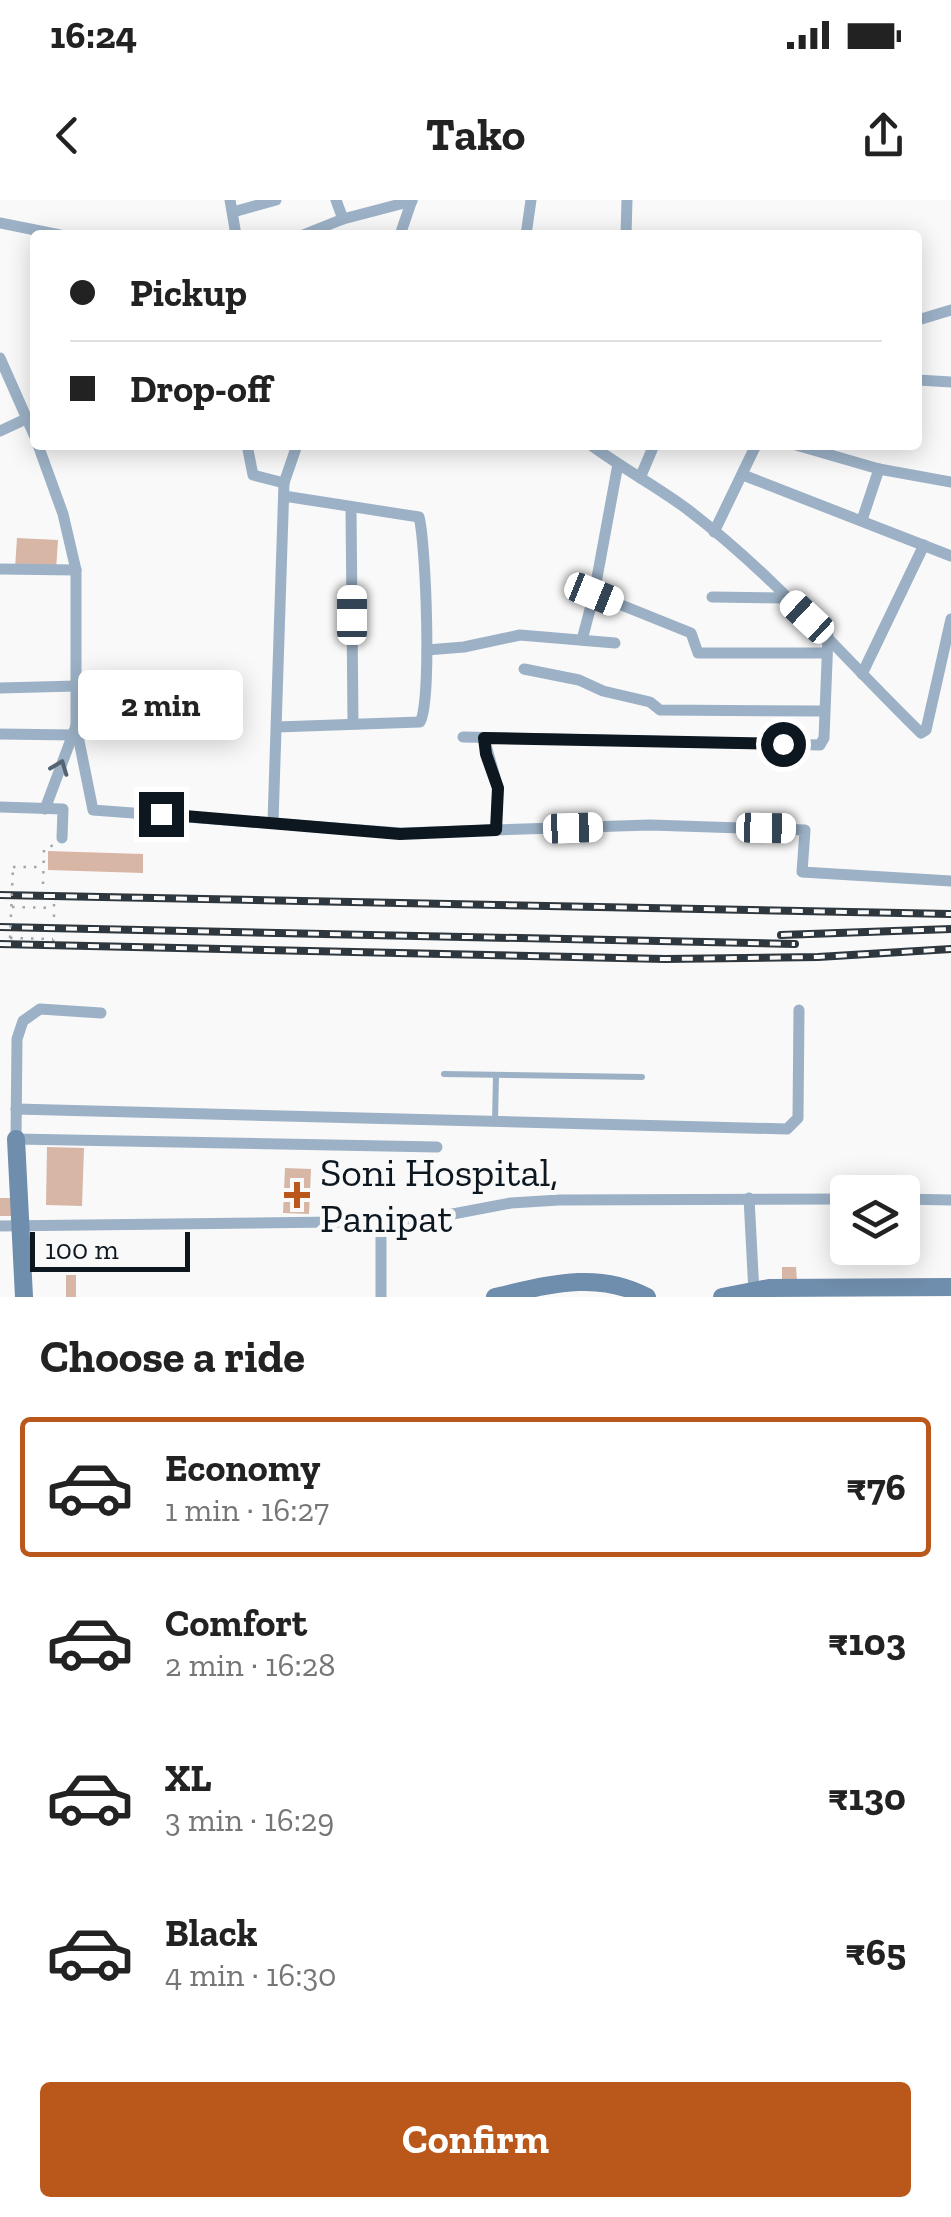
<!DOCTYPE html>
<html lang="en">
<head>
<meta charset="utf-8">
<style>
	body { margin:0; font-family:"Zilla Slab",serif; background:#f6f6f6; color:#222; height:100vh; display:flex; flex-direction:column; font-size:38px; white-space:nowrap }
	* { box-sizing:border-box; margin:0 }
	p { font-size:32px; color:#767676 }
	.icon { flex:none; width:55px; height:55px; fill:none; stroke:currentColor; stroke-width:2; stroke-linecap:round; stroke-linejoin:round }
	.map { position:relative; height:1097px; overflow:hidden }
	.sheet { display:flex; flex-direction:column; background:#fff; flex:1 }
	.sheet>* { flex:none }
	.banner { position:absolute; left:30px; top:30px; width:892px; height:220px; border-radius:10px; box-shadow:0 5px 25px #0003; display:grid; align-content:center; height:220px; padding:0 40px; background:#fff }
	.fabs { position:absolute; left:830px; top:975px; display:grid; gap:20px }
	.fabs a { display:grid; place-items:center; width:90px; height:90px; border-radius:10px; background:#fff; box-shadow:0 5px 25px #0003; font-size:50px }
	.scale { position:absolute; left:30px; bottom:25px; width:160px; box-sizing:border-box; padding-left:10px; border:5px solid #0d1720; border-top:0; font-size:28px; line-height:35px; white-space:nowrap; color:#0d1720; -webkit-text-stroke:8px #f9f9f9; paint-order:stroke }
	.end { position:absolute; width:45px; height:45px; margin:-22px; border:12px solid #0d1720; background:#fff; box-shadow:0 0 0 5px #fff }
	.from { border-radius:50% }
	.bubble { position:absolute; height:70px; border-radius:10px; background:#fff; box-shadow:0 5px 25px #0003; font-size:32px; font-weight:700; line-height:70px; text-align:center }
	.car { position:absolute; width:30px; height:60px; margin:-30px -15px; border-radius:12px; box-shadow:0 0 8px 2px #0007; background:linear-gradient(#fff 24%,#345 0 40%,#fff 0 76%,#345 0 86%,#fff 0) }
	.banner b { display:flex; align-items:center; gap:35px; height:95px; font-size:38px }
	.banner b+b { border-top:2px solid #e0e0e0 }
	.banner i { width:25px; height:25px; background:#222 }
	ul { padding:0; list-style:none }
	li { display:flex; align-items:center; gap:30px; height:140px; margin:0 20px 15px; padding:0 20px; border:5px solid transparent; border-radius:10px }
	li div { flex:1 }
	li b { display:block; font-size:38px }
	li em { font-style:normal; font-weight:700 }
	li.selected { border-color:#ba581b }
	li>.icon { width:90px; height:90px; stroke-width:1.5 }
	h2 { padding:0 40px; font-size:45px; line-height:120px }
	.button { display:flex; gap:20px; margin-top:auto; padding:20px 40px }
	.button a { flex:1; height:115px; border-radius:10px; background:#ba581b; color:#fff; font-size:40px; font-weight:700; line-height:115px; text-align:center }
	.status { display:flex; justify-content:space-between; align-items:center; height:70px; padding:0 50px; background:#fff; direction:ltr }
	.status svg { height:28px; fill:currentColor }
	header { display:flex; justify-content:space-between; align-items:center; height:130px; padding:0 40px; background:#fff; font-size:45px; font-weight:700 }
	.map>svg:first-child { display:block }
</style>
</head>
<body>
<div class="status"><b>16:24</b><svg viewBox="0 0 49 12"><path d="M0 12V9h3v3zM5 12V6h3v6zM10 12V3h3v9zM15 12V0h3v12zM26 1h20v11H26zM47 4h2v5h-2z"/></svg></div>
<header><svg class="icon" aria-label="back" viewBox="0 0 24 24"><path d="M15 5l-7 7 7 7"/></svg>Tako<svg class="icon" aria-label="share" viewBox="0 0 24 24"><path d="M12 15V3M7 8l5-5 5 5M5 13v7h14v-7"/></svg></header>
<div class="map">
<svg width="951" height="1097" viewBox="0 0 951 1097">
	<rect width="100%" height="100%" fill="#f9f9f9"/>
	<!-- building -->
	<g fill="#d8b6a5">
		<path d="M17,338L58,340L56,370L15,368Z"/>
		<path d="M48,651L143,654V673L48,670Z"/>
		<path d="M47,947L84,948L82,1006L46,1005Z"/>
		<path d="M285,968L311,969L309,1014L283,1013Z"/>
		<rect x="0" y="998" width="14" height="18"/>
		<path d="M782,1067H796L797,1081H782Z"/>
		<rect x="66" y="1075" width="10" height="22"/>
	</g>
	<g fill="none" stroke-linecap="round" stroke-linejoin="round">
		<!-- path -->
		<g stroke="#a2a5a9" stroke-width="2.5" stroke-dasharray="2.5 8" stroke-linecap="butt">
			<path d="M13,667H41"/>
			<path d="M43,684L44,649L56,644"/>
			<path d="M12,707L54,708"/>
			<path d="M54,717V699"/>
			<path d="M10,738L53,739"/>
			<path d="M53,742L54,731"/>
		</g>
		<!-- lane -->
		<g stroke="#9cb1c6" stroke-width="6">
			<path d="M444,874L642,877"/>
			<path d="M495,922L496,875"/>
		</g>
		<!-- street -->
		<g stroke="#9cb1c6" stroke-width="11">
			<path d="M230,0L236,35"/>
			<path d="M336,0L343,19"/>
			<path d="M233,12L276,0"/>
			<path d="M0,23L60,35"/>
			<path d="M303,35L343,19L412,1"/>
			<path d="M400,35L412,0"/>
			<path d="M526,35L531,0"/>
			<path d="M626,35L627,0"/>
			<path d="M918,120L951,110"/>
			<path d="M0,158L35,237"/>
			<path d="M918,180L951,182"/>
			<path d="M0,231L28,218"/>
			<path d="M38,245L63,314L76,370V526L93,610L401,633L650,625L805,630L802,672L951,681"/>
			<path d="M247,245L253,275L284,283"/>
			<path d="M591,245C622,268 656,286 687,309C773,374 844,458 921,533L926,530L951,419"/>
			<path d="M796,245L879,269L951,282"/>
			<path d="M743,275L951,356"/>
			<path d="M640,278L654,245"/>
			<path d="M351,308L353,522"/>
			<path d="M862,320L879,269"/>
			<path d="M714,332L756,245"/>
			<path d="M0,369L76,370"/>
			<path d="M594,394L691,433L698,453H826"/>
			<path d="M712,397L787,398"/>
			<path d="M582,440L594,394L618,264"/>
			<path d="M427,450L464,447L520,435L615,443"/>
			<path d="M524,469L579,480L603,491L650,502L660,510L823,511"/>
			<path d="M862,474L924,345"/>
			<path d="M0,488L76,486"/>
			<path d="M277,527L420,522C432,502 426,344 419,317L284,296"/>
			<path d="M0,534L73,535"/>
			<path d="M463,537L820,545L824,538L828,436"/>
			<path d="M484,538L498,588L496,630"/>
			<path d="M0,607L63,609L62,638"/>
			<path d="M45,609L76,526"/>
			<path d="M273,622L284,283L297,245"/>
			<path d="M101,813L40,809L23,821L17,839L16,939L437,947"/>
			<path d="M16,909L787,929L798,918L799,810"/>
			<path d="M749,998L754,1093"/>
			<path d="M902,999L951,1000"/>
			<path d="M381,1022V1097"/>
			<path d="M0,1026L416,1021L511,1003L559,1000L848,999"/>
		</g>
		<!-- secondary -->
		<g stroke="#6f8dac" stroke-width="18">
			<path d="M16,939L24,1097"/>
			<path d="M495,1097C548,1085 597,1070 647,1097"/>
			<path d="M722,1097L769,1088L951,1087"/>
		</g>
		<defs>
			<g id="rail">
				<path d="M0,695L951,714"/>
				<path d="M0,727L795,744"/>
				<path d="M781,735L951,729"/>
				<path d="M0,744L665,759L818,757L951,749"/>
			</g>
		</defs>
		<!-- rail casing -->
		<use href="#rail" stroke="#2e373e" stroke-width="8"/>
		<!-- rail -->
		<use href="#rail" stroke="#f9f9f9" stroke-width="4" stroke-dasharray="11" stroke-linecap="butt"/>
		<!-- path-bridge -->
		<path stroke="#a2a5a9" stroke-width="2.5" stroke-dasharray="2.5 8" stroke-linecap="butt" d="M10,738L13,667"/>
	</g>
	<!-- one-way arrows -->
	<defs><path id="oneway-chevron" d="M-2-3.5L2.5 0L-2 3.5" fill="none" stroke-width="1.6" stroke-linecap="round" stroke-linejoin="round" transform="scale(2.5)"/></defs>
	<use stroke="#546473" href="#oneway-chevron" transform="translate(60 567) rotate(-69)"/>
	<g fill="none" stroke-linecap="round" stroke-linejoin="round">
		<!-- route -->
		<path stroke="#0d1720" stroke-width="12" d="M161,614L400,634L496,630L498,588L486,554L484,538L783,544"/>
	</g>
	<!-- markers -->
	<path fill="#ba581b" stroke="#f9f9f9" stroke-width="4" d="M292 980h10v10h10v10h-10v10h-10v-10h-10v-10h10z"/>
	<g text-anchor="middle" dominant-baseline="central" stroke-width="10" stroke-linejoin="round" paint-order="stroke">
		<!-- poi labels -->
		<g font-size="40" fill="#0d1720" stroke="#f9f9f9" text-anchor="start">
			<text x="320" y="972">Soni Hospital,<tspan x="320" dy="46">Panipat</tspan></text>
		</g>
	</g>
</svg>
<div class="fabs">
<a><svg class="icon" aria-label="layers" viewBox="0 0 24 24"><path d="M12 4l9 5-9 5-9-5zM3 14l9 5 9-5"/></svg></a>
</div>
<div class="scale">100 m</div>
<i class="end from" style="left:783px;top:544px"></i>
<i class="end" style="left:161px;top:614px"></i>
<div class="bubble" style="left:78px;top:470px;width:165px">2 min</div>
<i class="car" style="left:594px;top:394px;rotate:112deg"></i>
<i class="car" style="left:352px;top:415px;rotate:0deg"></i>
<i class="car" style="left:807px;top:417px;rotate:313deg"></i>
<i class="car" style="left:573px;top:628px;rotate:88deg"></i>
<i class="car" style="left:766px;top:628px;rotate:91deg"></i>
<div class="banner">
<b><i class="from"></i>Pickup</b>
<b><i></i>Drop-off</b>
</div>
</div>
<section class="sheet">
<h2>Choose a ride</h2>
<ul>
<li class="selected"><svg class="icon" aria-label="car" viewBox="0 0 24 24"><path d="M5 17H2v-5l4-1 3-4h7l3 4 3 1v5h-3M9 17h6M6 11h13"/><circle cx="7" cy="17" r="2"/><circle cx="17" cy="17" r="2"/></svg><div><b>Economy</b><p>1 min · 16:27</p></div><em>₹76</em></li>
<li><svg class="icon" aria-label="car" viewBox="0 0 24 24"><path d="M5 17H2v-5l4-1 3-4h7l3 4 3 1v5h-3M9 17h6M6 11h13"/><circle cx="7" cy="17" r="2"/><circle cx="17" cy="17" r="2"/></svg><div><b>Comfort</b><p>2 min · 16:28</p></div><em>₹103</em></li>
<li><svg class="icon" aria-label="car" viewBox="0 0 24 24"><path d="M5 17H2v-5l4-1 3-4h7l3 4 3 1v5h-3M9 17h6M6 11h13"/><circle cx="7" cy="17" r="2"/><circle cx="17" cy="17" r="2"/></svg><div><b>XL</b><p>3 min · 16:29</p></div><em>₹130</em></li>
<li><svg class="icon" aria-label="car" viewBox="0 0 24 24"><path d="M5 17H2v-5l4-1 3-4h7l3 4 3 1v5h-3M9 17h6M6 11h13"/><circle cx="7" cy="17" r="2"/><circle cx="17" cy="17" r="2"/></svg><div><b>Black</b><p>4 min · 16:30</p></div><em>₹65</em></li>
</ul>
<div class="button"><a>Confirm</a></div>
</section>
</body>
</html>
